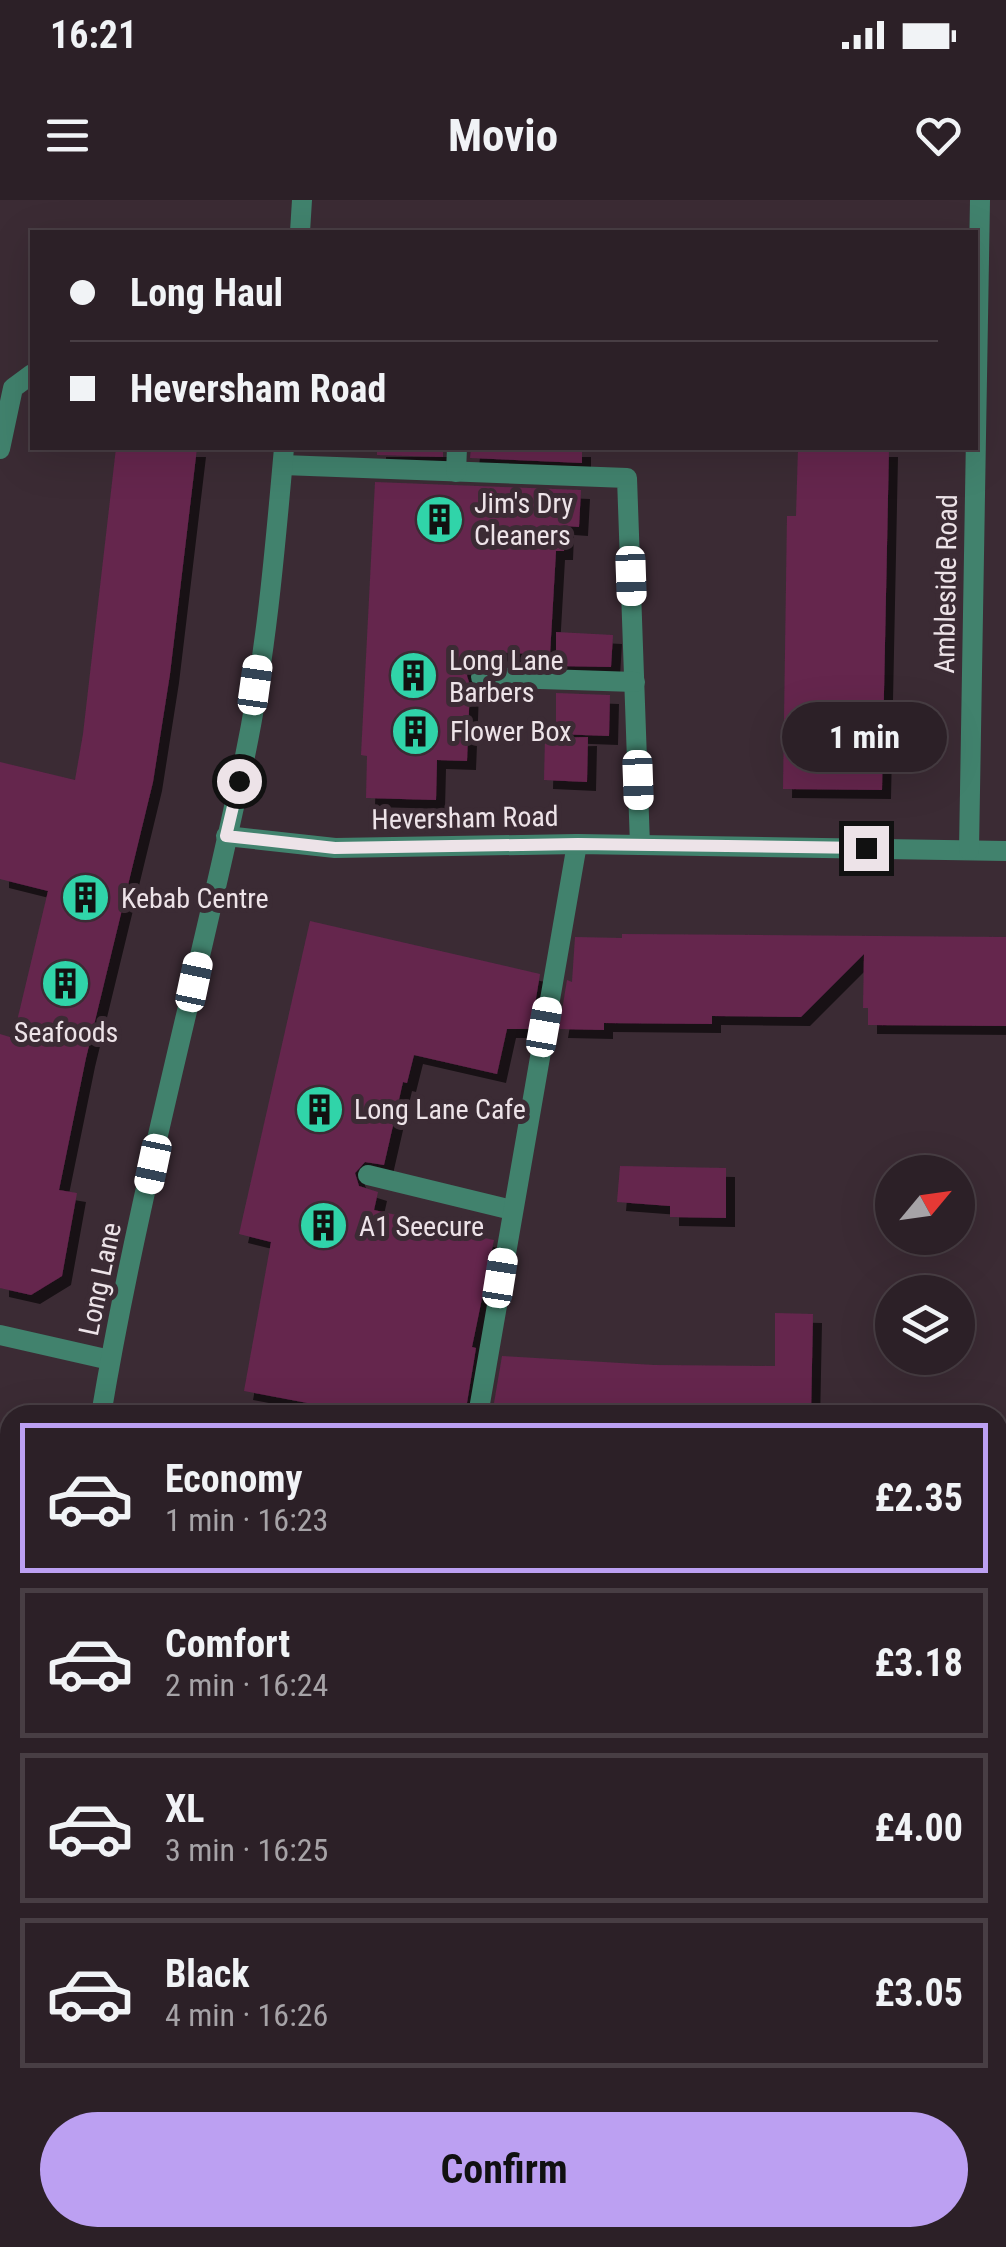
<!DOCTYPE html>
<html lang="en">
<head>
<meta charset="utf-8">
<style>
	body { margin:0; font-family:"Roboto Condensed",sans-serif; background:#34282f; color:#f1f3f6; height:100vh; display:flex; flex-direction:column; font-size:38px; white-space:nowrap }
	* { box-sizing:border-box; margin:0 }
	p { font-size:32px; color:#a6a3a7 }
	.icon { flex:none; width:55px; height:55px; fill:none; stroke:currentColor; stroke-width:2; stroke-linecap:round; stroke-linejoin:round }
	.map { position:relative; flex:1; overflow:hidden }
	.side { position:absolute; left:0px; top:1205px; width:1008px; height:842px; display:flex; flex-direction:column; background:#2c2027; border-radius:30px 30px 0 0; box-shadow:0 10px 40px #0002,0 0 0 2px #483e44 }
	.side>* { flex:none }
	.guide { position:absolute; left:30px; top:30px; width:948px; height:220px; border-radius:0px; box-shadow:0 10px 40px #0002,0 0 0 2px #483e44; display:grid; align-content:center; height:220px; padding:0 40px; background:#2c2027 }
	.needle { width:65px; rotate:61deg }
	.controls { position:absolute; left:875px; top:955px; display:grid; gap:20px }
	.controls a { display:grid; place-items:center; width:100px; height:100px; border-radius:50%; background:#2c2027; box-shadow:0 10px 40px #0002,0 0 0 2px #483e44; font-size:50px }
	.end { position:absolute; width:45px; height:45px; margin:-22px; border:12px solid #ede3e8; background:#111; box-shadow:0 0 0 5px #111 }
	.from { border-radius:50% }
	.bubble { position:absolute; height:70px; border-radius:35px; background:#2c2027; box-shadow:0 10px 40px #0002,0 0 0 2px #483e44; font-size:32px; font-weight:700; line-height:70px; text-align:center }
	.car { position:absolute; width:30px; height:60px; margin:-30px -15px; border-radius:12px; box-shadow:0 0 8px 2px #0007; background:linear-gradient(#fff 24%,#345 0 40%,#fff 0 76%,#345 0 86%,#fff 0) }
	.guide b { display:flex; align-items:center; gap:35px; height:95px; font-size:38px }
	.guide b+b { border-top:2px solid #483e44 }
	.guide i { width:25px; height:25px; background:#f1f3f6 }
	ul { padding:18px 0 0; list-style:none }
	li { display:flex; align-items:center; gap:30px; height:150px; margin:0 20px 15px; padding:0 20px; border:5px solid #483e44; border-radius:0px }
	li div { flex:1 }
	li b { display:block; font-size:38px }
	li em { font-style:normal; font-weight:700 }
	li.on { border-color:#bca0f2 }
	li>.icon { width:90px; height:90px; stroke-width:1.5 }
	.button { display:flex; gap:20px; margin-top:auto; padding:20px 40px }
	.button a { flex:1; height:115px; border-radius:60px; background:#bca0f2; color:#111; font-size:40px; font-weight:700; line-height:115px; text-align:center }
	.status { display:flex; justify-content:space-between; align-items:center; height:70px; padding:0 50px; background:#2c2027; direction:ltr }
	.status svg { height:28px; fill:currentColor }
	header { display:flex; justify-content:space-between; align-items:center; height:130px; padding:0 40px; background:#2c2027; font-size:45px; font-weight:700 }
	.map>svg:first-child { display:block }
</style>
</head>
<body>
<div class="status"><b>16:21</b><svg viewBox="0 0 49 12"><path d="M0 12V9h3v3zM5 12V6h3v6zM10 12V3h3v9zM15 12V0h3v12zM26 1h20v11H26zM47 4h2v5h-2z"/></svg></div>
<header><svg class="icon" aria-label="menu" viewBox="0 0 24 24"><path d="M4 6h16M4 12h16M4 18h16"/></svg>Movio<svg class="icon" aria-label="heart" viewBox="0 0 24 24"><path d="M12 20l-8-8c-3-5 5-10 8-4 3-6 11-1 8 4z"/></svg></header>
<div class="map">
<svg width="1006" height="2047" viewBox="0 0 1006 2047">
	<defs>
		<filter id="shadow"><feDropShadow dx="9" dy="9" stdDeviation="0" flood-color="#0009"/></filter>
	</defs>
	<rect width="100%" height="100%" fill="#3b2b34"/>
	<!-- building -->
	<g fill="#65254e" filter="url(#shadow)">
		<path d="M116,248H197L170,474L153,582L86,858L59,990L77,993L62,1076L31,1095L0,1088V834L13,838L48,691L0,679V562L75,580L83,534Z"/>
		<path d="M377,248H443V257L377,255Z"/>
		<path d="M471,248H582V263L470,258Z"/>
		<path d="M798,248H889L882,590L783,589L787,316H796Z"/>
		<path d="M375,282L581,290L579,327L565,326L564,351H556L550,455L472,451L467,476L470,485L467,561L437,560L436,600L366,598L367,556L361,555Z"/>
		<path d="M556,432L613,435L611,467L556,466Z"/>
		<path d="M556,493L610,495L609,536L556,534Z"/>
		<path d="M588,537L587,582L544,580L545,538Z"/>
		<path d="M310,721L540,774L531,829H507L497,874L414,855L407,883L403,882L384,965L365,962L355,973L359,986L378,992L374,1010L410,1018L409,1022L494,1040L472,1147L476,1148L465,1215H371L244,1191L271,1042L239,1034Z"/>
		<path d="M622,734L1006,737V826L868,825V808H863L864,754L801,817L712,816V824L604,823V830L559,829L567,780L572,782L575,737L622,738Z"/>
		<path d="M620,966L726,968V1018L670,1017V1006L617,1002Z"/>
		<path d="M775,1113L813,1114L811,1215H492L502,1156L654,1165L775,1166Z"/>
	</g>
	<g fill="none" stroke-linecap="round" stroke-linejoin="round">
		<!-- service -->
		<g stroke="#41826d" stroke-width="20">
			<path d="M0,249L13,188L32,174"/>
			<path d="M283,265L627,278L640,645"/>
			<path d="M456,272L457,248"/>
			<path d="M481,477L635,482"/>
			<path d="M368,975L512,1010"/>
			<path d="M478,1215L577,644"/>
			<path d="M264,2038L265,2047"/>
		</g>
		<!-- minor -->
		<g stroke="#41826d" stroke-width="20">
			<path d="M226,636L335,648L577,644L1006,651"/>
			<path d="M969,650L980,0"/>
			<path d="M0,1135L110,1160"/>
			<path d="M998,1396L1006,1395"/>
			<path d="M621,2047L623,2038"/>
		</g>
		<!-- tertiary -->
		<g stroke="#41826d" stroke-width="20">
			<path d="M300,32L302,0"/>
			<path d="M101,1215C138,993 199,776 245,556C266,455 275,350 284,248"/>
			<path d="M0,1745L10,1693"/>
		</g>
	</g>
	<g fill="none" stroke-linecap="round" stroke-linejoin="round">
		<!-- route -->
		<path stroke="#ede3e8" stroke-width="12" d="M239,581L226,636L335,648L578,644L866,648"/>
	</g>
	<!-- icons -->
	<defs>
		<symbol id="building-disc" viewBox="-11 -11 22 22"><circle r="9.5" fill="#30d4a9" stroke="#3b2b34"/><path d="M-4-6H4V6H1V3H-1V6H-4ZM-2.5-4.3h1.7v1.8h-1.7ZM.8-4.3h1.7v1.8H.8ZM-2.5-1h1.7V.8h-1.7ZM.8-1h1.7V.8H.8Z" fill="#111"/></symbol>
	</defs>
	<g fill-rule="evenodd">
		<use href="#building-disc" x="412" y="292" width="55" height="55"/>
		<use href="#building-disc" x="386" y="448" width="55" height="55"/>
		<use href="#building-disc" x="388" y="504" width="55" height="55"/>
		<use href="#building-disc" x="58" y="670" width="55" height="55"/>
		<use href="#building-disc" x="38" y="756" width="55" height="55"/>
		<use href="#building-disc" x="292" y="882" width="55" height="55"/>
		<use href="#building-disc" x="296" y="998" width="55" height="55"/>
	</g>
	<g text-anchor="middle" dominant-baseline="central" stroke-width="10" stroke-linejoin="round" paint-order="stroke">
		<!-- poi labels -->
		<g font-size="28" fill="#ede3e8" stroke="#3b2b34" text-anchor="start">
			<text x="474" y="303">Jim's Dry<tspan x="474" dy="32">Cleaners</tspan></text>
			<text x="449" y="460">Long Lane<tspan x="449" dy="32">Barbers</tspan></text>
			<text x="450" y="531">Flower Box</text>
			<text x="121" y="698">Kebab Centre</text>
			<text x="66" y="832" text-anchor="middle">Seafoods</text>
			<text x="354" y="909">Long Lane Cafe</text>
			<text x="359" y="1026">A1 Seecure</text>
		</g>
		<!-- street labels -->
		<g font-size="28" fill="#ede3e8" stroke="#3b2b34">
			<text transform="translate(946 384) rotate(-89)">Ambleside Road</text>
			<text transform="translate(465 618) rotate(-1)">Heversham Road</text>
			<text transform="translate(100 1079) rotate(-78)">Long Lane</text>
		</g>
	</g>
</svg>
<div class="controls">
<a><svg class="needle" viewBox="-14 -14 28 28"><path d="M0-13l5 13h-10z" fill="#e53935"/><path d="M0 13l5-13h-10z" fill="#a6a3a7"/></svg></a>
<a><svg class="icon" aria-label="layers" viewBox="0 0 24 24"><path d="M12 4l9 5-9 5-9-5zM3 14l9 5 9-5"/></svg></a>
</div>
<i class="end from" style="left:239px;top:581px"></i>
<i class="end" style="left:866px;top:648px"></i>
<div class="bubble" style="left:782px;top:502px;width:165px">1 min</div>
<i class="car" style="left:631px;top:376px;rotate:178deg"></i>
<i class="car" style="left:255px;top:485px;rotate:8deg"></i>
<i class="car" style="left:638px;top:580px;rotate:178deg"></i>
<i class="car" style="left:194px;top:782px;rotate:12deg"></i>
<i class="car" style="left:544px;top:827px;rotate:10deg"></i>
<i class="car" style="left:153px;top:964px;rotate:192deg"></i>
<i class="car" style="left:500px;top:1078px;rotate:9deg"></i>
<div class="guide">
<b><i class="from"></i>Long Haul</b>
<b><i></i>Heversham Road</b>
</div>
<section class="side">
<ul>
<li class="on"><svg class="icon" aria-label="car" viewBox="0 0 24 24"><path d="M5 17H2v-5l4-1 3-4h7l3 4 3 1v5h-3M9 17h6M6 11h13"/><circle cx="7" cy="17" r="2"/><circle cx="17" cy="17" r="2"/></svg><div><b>Economy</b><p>1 min · 16:23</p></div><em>£2.35</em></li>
<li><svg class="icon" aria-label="car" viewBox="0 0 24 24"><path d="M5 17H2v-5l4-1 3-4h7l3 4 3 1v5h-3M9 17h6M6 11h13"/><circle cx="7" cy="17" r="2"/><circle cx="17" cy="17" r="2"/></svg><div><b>Comfort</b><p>2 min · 16:24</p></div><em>£3.18</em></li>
<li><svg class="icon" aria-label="car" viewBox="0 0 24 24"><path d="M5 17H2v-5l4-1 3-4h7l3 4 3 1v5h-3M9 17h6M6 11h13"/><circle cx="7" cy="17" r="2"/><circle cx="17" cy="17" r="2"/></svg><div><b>XL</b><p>3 min · 16:25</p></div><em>£4.00</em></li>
<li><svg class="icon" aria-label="car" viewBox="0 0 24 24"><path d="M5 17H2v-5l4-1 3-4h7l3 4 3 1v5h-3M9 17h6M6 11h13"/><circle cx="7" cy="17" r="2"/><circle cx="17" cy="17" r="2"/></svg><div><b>Black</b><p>4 min · 16:26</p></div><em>£3.05</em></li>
</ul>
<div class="button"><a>Confirm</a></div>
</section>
</div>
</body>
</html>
